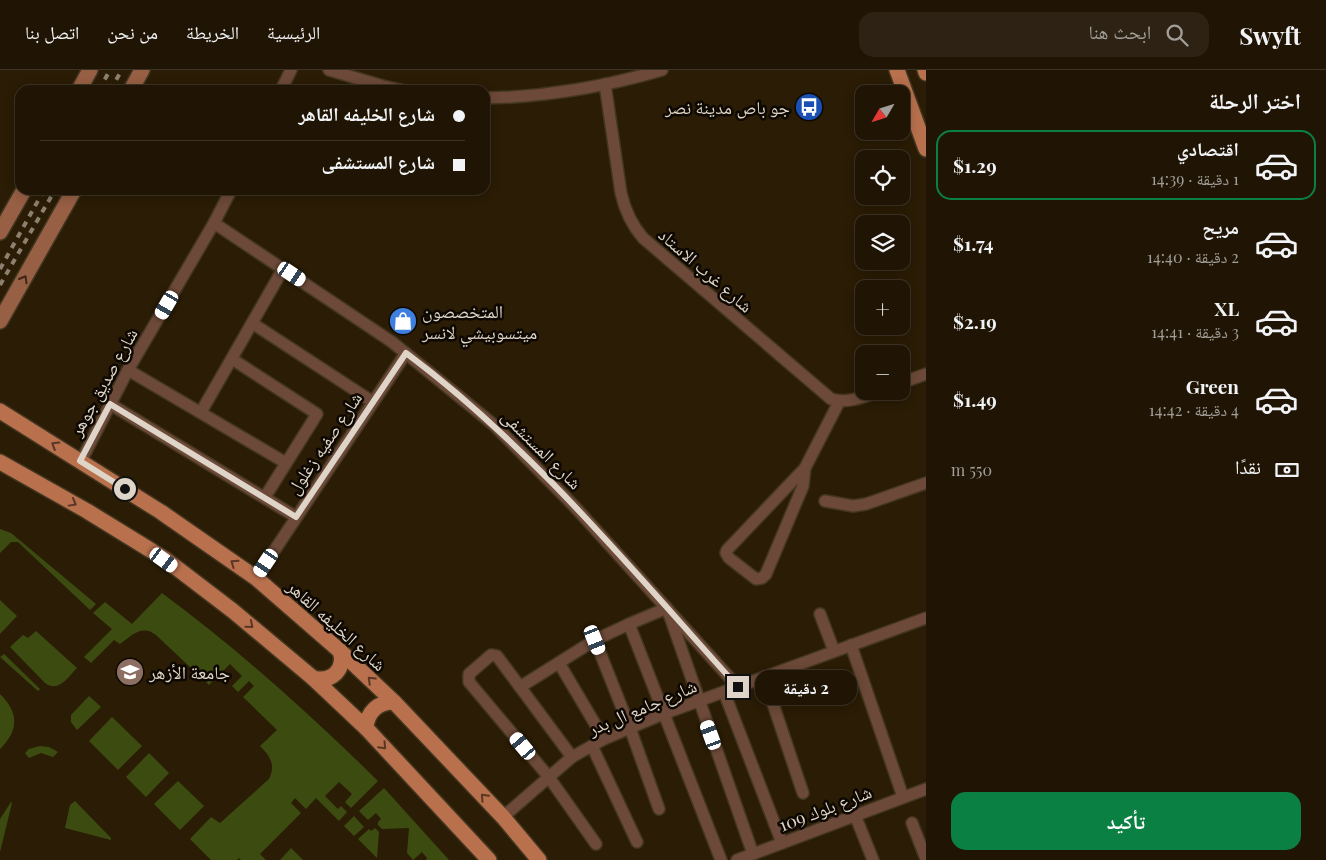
<!DOCTYPE html>
<html lang="ar">
<head>
<meta charset="utf-8">
<style>
	body { margin:0; font-family:"Playfair Display","Noto Naskh Arabic",serif; background:#2d2213; color:#f1f3f6; direction:rtl; height:100vh; display:flex; flex-direction:column; font-size:19px; white-space:nowrap }
	* { box-sizing:border-box; margin:0 }
	p { font-size:16px; color:#a29f9a }
	.icon { flex:none; width:28px; height:28px; fill:none; stroke:currentColor; stroke-width:2; stroke-linecap:round; stroke-linejoin:round }
	.map { position:relative; flex:1; overflow:hidden; direction:ltr }
	.sheet { display:flex; flex-direction:column; background:#201504; width:400px }
	.sheet>* { flex:none }
	.guide { position:absolute; left:15px; top:15px; width:475px; height:110px; border-radius:15px; box-shadow:0 2px 12px #0003,0 0 0 1px #3d3426; direction:rtl; display:grid; align-content:center; height:110px; padding:0 25px; background:#201504 }
	.needle { width:32px; rotate:231deg }
	.tools { position:absolute; left:855px; top:15px; display:grid; gap:10px }
	.tools a { display:grid; place-items:center; width:55px; height:55px; border-radius:10px; background:#201504; box-shadow:0 2px 12px #0003,0 0 0 1px #3d3426; font-size:25px }
	.end { position:absolute; width:22px; height:22px; margin:-11px; border:6px solid #ded4c7; background:#111; box-shadow:0 0 0 2px #111 }
	.from { border-radius:50% }
	.bubble { position:absolute; height:35px; border-radius:15px; background:#201504; box-shadow:0 2px 12px #0003,0 0 0 1px #3d3426; font-size:16px; font-weight:700; line-height:35px; text-align:center; direction:rtl }
	.car { position:absolute; width:15px; height:30px; margin:-15px -8px; border-radius:6px; box-shadow:0 0 4px 1px #0007; background:linear-gradient(#fff 24%,#345 0 40%,#fff 0 76%,#345 0 86%,#fff 0) }
	.guide b { display:flex; align-items:center; gap:18px; height:48px; font-size:19px }
	.guide b+b { border-top:1px solid #3d3426 }
	.guide i { width:12px; height:12px; background:#f1f3f6 }
	ul { padding:0; list-style:none }
	li { display:flex; align-items:center; gap:15px; height:70px; margin:0 10px 8px; padding:0 15px; border:2px solid transparent; border-radius:15px }
	li div { flex:1 }
	li b { display:block; font-size:19px }
	li em { font-style:normal; font-weight:700 }
	li.active { border-color:#0b8043 }
	li>.icon { width:45px; height:45px; stroke-width:1.5 }
	h2 { padding:0 25px; font-size:22px; line-height:60px }
	.pay { display:flex; align-items:center; gap:12px; height:55px; padding:0 25px; font-size:19px }
	.pay p { margin-inline-start:auto }
	.action { display:flex; gap:10px; margin-top:auto; padding:10px 25px }
	.action a { flex:1; height:58px; border-radius:15px; background:#0b8043; color:#fff; font-size:20px; font-weight:700; line-height:58px; text-align:center }
	header { display:flex; align-items:center; gap:30px; box-sizing:border-box; height:70px; padding:0 25px; background:#201504; border-bottom:1px solid #3d3426 }
	header strong { font-size:24px }
	nav { display:flex; gap:28px; margin-inline-start:auto; font-size:18px }
	.search { width:350px; height:45px; background:#2d2213; display:flex; align-items:center; gap:12px; box-sizing:border-box; padding:0 18px; border-radius:15px; color:#a29f9a; font-size:19px }
	main { display:flex; flex:1; min-height:0 }
	.map>svg:first-child { display:block }
</style>
</head>
<body>
<header>
<strong>Swyft</strong>
<div class="search"><svg class="icon" aria-label="search" viewBox="0 0 24 24"><circle cx="10" cy="10" r="6"/><path d="M15 15l6 6"/></svg>ابحث هنا</div>
<nav><a>الرئيسية</a><a>الخريطة</a><a>من نحن</a><a>اتصل بنا</a></nav>
</header>
<main>
<section class="sheet">
<h2>اختر الرحلة</h2>
<ul>
<li class="active"><svg class="icon" aria-label="car" viewBox="0 0 24 24"><path d="M5 17H2v-5l4-1 3-4h7l3 4 3 1v5h-3M9 17h6M6 11h13"/><circle cx="7" cy="17" r="2"/><circle cx="17" cy="17" r="2"/></svg><div><b>اقتصادي</b><p>1 دقيقة · 14:39</p></div><em>$1.29</em></li>
<li><svg class="icon" aria-label="car" viewBox="0 0 24 24"><path d="M5 17H2v-5l4-1 3-4h7l3 4 3 1v5h-3M9 17h6M6 11h13"/><circle cx="7" cy="17" r="2"/><circle cx="17" cy="17" r="2"/></svg><div><b>مريح</b><p>2 دقيقة · 14:40</p></div><em>$1.74</em></li>
<li><svg class="icon" aria-label="car" viewBox="0 0 24 24"><path d="M5 17H2v-5l4-1 3-4h7l3 4 3 1v5h-3M9 17h6M6 11h13"/><circle cx="7" cy="17" r="2"/><circle cx="17" cy="17" r="2"/></svg><div><b>XL</b><p>3 دقيقة · 14:41</p></div><em>$2.19</em></li>
<li><svg class="icon" aria-label="car" viewBox="0 0 24 24"><path d="M5 17H2v-5l4-1 3-4h7l3 4 3 1v5h-3M9 17h6M6 11h13"/><circle cx="7" cy="17" r="2"/><circle cx="17" cy="17" r="2"/></svg><div><b>Green</b><p>4 دقيقة · 14:42</p></div><em>$1.49</em></li>
</ul>
<div class="pay"><svg class="icon" aria-label="cash" viewBox="0 0 24 24"><path d="M3 7h18v10H3z"/><circle cx="12" cy="12" r="2"/></svg>نقدًا<p>550 m</p></div>
<div class="action"><a>تأكيد</a></div>
</section>
<div class="map">
<svg width="926" height="790" viewBox="0 0 926 790">
	<rect width="100%" height="100%" fill="#2a1c05"/>
	<!-- green -->
	<g fill="#3c4c11">
		<path d="M0,459L11,463L96,534L90,540L18,472H11L0,483Z"/>
		<path d="M162,523C239,580 310,644 378,711L351,738L345,732L352,724L339,712L325,726L338,739L341,736L347,742L339,751L316,728L306,739L295,728L291,733L301,743L260,784L266,790H241L239,788L237,790H211L190,769L211,747L220,753L269,709C276,695 270,686 260,676L277,660L243,627L254,616L249,611L238,622L232,616L242,606L230,594L209,615L156,565C142,554 131,566 120,574L114,570L91,593L84,587L112,559L93,543L105,532L132,554Z"/>
		<path d="M0,530L17,546L0,564Z"/>
		<path d="M36,561L77,598C68,607 59,623 45,613L10,577L23,565L28,568Z"/>
		<path d="M4,584L40,619L38,621L0,587Z"/>
		<path d="M0,624C19,643 19,660 0,679Z"/>
		<path d="M89,626L101,637L77,660L71,652V645Z"/>
		<path d="M112,647L142,676L118,700L89,671Z"/>
		<path d="M40,676L49,677L58,682L53,687L41,683L29,688L25,683L29,679Z"/>
		<path d="M149,683L169,703L146,727L126,707Z"/>
		<path d="M178,711L204,736L180,760L154,734Z"/>
		<path d="M384,718L449,790H426L427,788L422,782L413,790L407,783L409,758L382,759L378,755V752L381,749L376,743L368,750L359,741Z"/>
		<path d="M75,731L111,768V770L65,758L70,735Z"/>
		<path d="M11,732L12,733L0,782V749Z"/>
		<path d="M354,746L364,757L354,766L344,756Z"/>
		<path d="M375,758L379,762L377,788L358,769L369,759L371,761Z"/>
		<path d="M291,778L303,790H280Z"/>
	</g>
	<g fill="none" stroke-linecap="round" stroke-linejoin="round">
		<defs>
			<g id="street">
				<path d="M329,0L383,16L401,20"/>
				<path d="M605,14L621,123C625,141 631,154 643,168L831,329C848,334 863,327 880,321"/>
				<path d="M281,20L291,0"/>
				<path d="M485,28C545,27 604,17 662,0"/>
				<path d="M214,153L392,272L494,355L575,437L738,617"/>
				<path d="M252,253L373,332"/>
				<path d="M232,289L317,344L265,427"/>
				<path d="M128,300L286,393"/>
				<path d="M901,313L926,304"/>
				<path d="M110,334L296,447"/>
				<path d="M201,342L283,199"/>
				<path d="M81,391L128,300L214,153L231,120"/>
				<path d="M805,398L803,416L766,504L762,508L756,509L729,488L726,483L727,480Z"/>
				<path d="M805,398L839,332"/>
				<path d="M825,431L853,436L866,434L926,413"/>
				<path d="M256,508L406,283"/>
				<path d="M820,544L834,581"/>
				<path d="M629,554L721,790"/>
				<path d="M595,570L630,658L659,739"/>
				<path d="M851,575L903,727"/>
				<path d="M559,593L604,669"/>
				<path d="M764,607L803,723"/>
				<path d="M520,617L595,570L629,554L667,538L753,784"/>
				<path d="M724,622L782,773"/>
				<path d="M592,676L637,772"/>
				<path d="M572,687L497,586L491,585L469,604V612L548,706L596,774"/>
				<path d="M855,745L873,790"/>
				<path d="M503,747L572,687L604,669L663,644L926,548"/>
				<path d="M912,753L926,789"/>
				<path d="M737,790L926,719"/>
			</g>
			<g id="secondary">
				<path d="M79,20L90,0"/>
				<path d="M131,20L142,0"/>
				<path d="M0,162L24,120"/>
				<path d="M0,251L74,120"/>
			</g>
			<g id="primary">
				<path d="M897,0L926,79"/>
				<path d="M925,0L926,3"/>
				<path d="M0,341L161,442L256,508L340,581L394,632L503,747L539,790"/>
				<path d="M0,392L87,441L165,489L233,541L313,608L366,658L489,790"/>
				<path d="M313,608C332,613 346,599 340,581"/>
				<path d="M366,658C367,642 378,632 394,632"/>
			</g>
		</defs>
		<!-- street casing -->
		<use href="#street" stroke="#433620" stroke-width="14"/>
		<!-- secondary casing -->
		<use href="#secondary" stroke="#433620" stroke-width="18"/>
		<!-- primary casing -->
		<use href="#primary" stroke="#433620" stroke-width="18"/>
		<!-- street -->
		<use href="#street" stroke="#6c4938" stroke-width="11"/>
		<!-- secondary -->
		<use href="#secondary" stroke="#975f44" stroke-width="15"/>
		<!-- primary -->
		<use href="#primary" stroke="#b8704d" stroke-width="15"/>
		<!-- rail -->
		<g stroke="#8c806f" stroke-width="4" stroke-dasharray="6 6" stroke-linecap="butt">
			<path d="M99,20L110,0"/>
			<path d="M110,20L122,0"/>
			<path d="M0,199L44,120"/>
			<path d="M0,215L55,120"/>
		</g>
	</g>
	<!-- one-way arrows -->
	<defs><path id="oneway-chevron" d="M-2-3.5L2.5 0L-2 3.5" fill="none" stroke-width="1.6" stroke-linecap="round" stroke-linejoin="round" transform="scale(1.25)"/></defs>
	<use stroke="#3e2619" href="#oneway-chevron" transform="translate(24 209) rotate(-60)"/>
	<g stroke="#5a3724">
		<use href="#oneway-chevron" transform="translate(55 375) rotate(-148)"/>
		<use href="#oneway-chevron" transform="translate(73 433) rotate(29)"/>
		<use href="#oneway-chevron" transform="translate(234 493) rotate(-145)"/>
		<use href="#oneway-chevron" transform="translate(250 555) rotate(40)"/>
		<use href="#oneway-chevron" transform="translate(371 610) rotate(-136)"/>
		<use href="#oneway-chevron" transform="translate(383 676) rotate(47)"/>
		<use href="#oneway-chevron" transform="translate(484 727) rotate(-133)"/>
	</g>
	<g fill="none" stroke-linecap="round" stroke-linejoin="round">
		<!-- route -->
		<path stroke="#ded4c7" stroke-width="6" d="M125,419L80,391L110,334L296,447L406,283C532,377 633,501 738,617"/>
	</g>
	<!-- icons -->
	<defs>
		<symbol id="bus-disc" viewBox="-11 -11 22 22"><circle r="9.5" fill="#1a4fb4" stroke="#0e0802"/><path d="M-5-6H5V4H4V6H2V4H-2V6H-4V4H-5ZM-3.5-4V0h7V-4ZM-3.5 1.2v1.5H-2V1.2ZM2 1.2v1.5H3.5V1.2Z" fill="#fff"/></symbol>
		<symbol id="shop-disc" viewBox="-11 -11 22 22"><circle r="9.5" fill="#3f7fe0" stroke="#0e0802"/><path d="M-5-2.5h2.3a2.7 3.5 0 0 1 5.4 0H5L5.5 6h-11ZM-1.5-2.5h3a1.5 2.3 0 0 0-3 0Z" fill="#fff"/></symbol>
		<symbol id="university-disc" viewBox="-11 -11 22 22"><circle r="9.5" fill="#8d6e63" stroke="#0e0802"/><path d="M0-5L7-2L0 1L-7-2ZM-4 1L0 2.5L4 1V4Q0 6-4 4Z" fill="#fff"/></symbol>
	</defs>
	<g fill-rule="evenodd">
		<use href="#bus-disc" x="793" y="21" width="32" height="32"/>
		<use href="#shop-disc" x="387" y="235" width="32" height="32"/>
		<use href="#university-disc" x="114" y="586" width="32" height="32"/>
	</g>
	<g text-anchor="middle" dominant-baseline="central" stroke-width="5" stroke-linejoin="round" paint-order="stroke">
		<!-- poi labels -->
		<g font-size="18" fill="#ded4c7" stroke="#0e0802" text-anchor="start">
			<text x="790" y="37" text-anchor="end">جو باص مدينة نصر</text>
			<text x="422" y="241">المتخصصون<tspan x="422" dy="21">ميتسوبيشي لانسر</tspan></text>
			<text x="149" y="602">جامعة الأزهر</text>
		</g>
		<!-- street labels -->
		<g font-size="18" fill="#ded4c7" stroke="#0e0802">
			<text transform="translate(706 200) rotate(41)">شارع غرب الاستاد</text>
			<text transform="translate(103 312) rotate(-61)">شارع صديق جوهر</text>
			<text transform="translate(324 373) rotate(-56)">شارع صفيه زغلول</text>
			<text transform="translate(542 379) rotate(45)">شارع المستشفى</text>
			<text transform="translate(337 555) rotate(42)">شارع الخليفه القاهر</text>
			<text transform="translate(642 637) rotate(-23)">شارع جامع ال بدر</text>
			<text transform="translate(825 738) rotate(-21)">شارع بلوك 109</text>
		</g>
	</g>
</svg>
<div class="tools">
<a><svg class="needle" viewBox="-14 -14 28 28"><path d="M0-13l5 13h-10z" fill="#e53935"/><path d="M0 13l5-13h-10z" fill="#a29f9a"/></svg></a>
<a><svg class="icon" aria-label="locate" viewBox="0 0 24 24"><circle cx="12" cy="12" r="6"/><path d="M12 2v4M12 18v4M2 12h4M18 12h4"/></svg></a>
<a><svg class="icon" aria-label="layers" viewBox="0 0 24 24"><path d="M12 4l9 5-9 5-9-5zM3 14l9 5 9-5"/></svg></a>
<a>+</a>
<a>−</a>
</div>
<i class="end from" style="left:125px;top:419px"></i>
<i class="end" style="left:738px;top:617px"></i>
<div class="bubble" style="left:755px;top:600px;width:102px">2 دقيقة</div>
<i class="car" style="left:292px;top:204px;rotate:124deg"></i>
<i class="car" style="left:167px;top:235px;rotate:210deg"></i>
<i class="car" style="left:164px;top:490px;rotate:126deg"></i>
<i class="car" style="left:266px;top:493px;rotate:214deg"></i>
<i class="car" style="left:595px;top:570px;rotate:158deg"></i>
<i class="car" style="left:711px;top:665px;rotate:340deg"></i>
<i class="car" style="left:523px;top:676px;rotate:320deg"></i>
<div class="guide">
<b><i class="from"></i>شارع الخليفه القاهر</b>
<b><i></i>شارع المستشفى</b>
</div>
</div>
</main>
</body>
</html>
